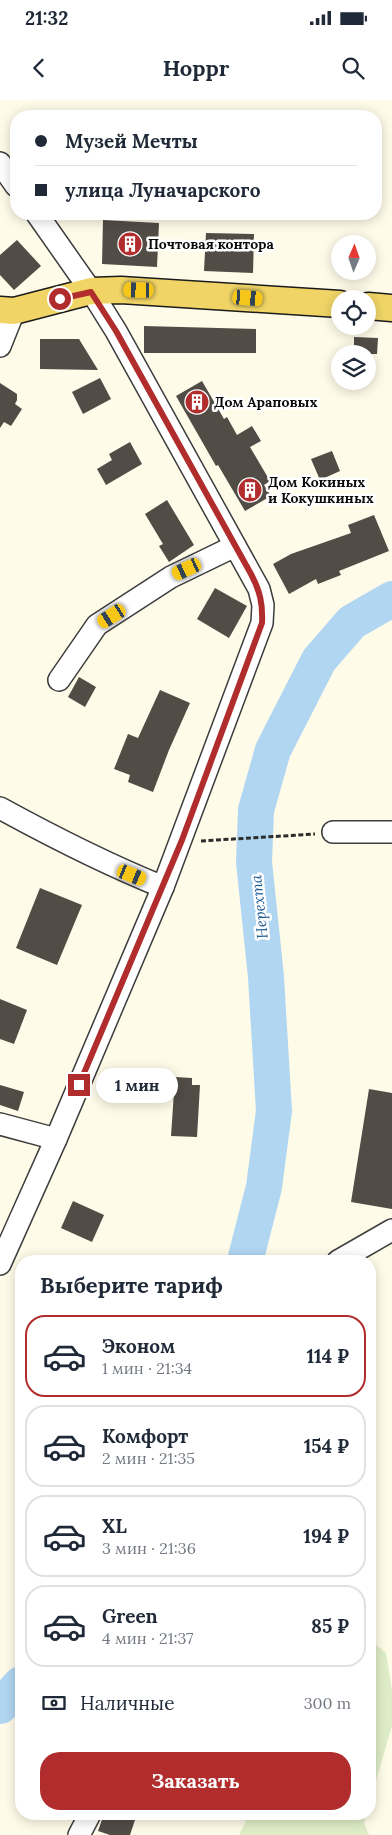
<!DOCTYPE html>
<html lang="ru">
<head>
<meta charset="utf-8">
<style>
	body { margin:0; font-family:Lora,serif; background:#f6f6f7; color:#1f2937; height:100vh; display:flex; flex-direction:column; font-size:19px; white-space:nowrap }
	* { box-sizing:border-box; margin:0 }
	p { font-size:16px; color:#747a83 }
	.icon { flex:none; width:28px; height:28px; fill:none; stroke:currentColor; stroke-width:2; stroke-linecap:round; stroke-linejoin:round }
	.map { position:relative; flex:1; overflow:hidden }
	.sheet { position:absolute; left:15px; top:1155px; width:361px; height:565px; display:flex; flex-direction:column; background:#fff; border-radius:20px; box-shadow:0 2px 12px #0003 }
	.sheet>* { flex:none }
	.guide { position:absolute; left:10px; top:10px; width:372px; height:110px; border-radius:20px; box-shadow:0 2px 12px #0003; display:grid; align-content:center; height:110px; padding:0 25px; background:#fff }
	.needle { width:32px; rotate:2deg }
	.buttons { position:absolute; left:331px; top:135px; display:grid; gap:10px }
	.buttons a { display:grid; place-items:center; width:45px; height:45px; border-radius:50%; background:#fff; box-shadow:0 2px 12px #0003; font-size:25px }
	.end { position:absolute; width:22px; height:22px; margin:-11px; border:6px solid #b12c2c; background:#fff; box-shadow:0 0 0 2px #fff }
	.from { border-radius:50% }
	.bubble { position:absolute; height:35px; border-radius:18px; background:#fff; box-shadow:0 2px 12px #0003; font-size:16px; font-weight:800; line-height:35px; text-align:center }
	.car { position:absolute; width:15px; height:30px; margin:-15px -8px; border-radius:6px; box-shadow:0 0 4px 1px #0007; background:linear-gradient(#f5c518 24%,#345 0 40%,#f5c518 0 76%,#345 0 86%,#f5c518 0) }
	.guide b { display:flex; align-items:center; gap:18px; height:48px; font-size:19px }
	.guide b+b { border-top:1px solid #e0e1e3 }
	.guide i { width:12px; height:12px; background:#1f2937 }
	ul { padding:0; list-style:none }
	li { display:flex; align-items:center; gap:15px; height:82px; margin:0 10px 8px; padding:0 15px; border:2px solid #e0e1e3; border-radius:20px }
	li div { flex:1 }
	li b { display:block; font-size:19px }
	li em { font-style:normal; font-weight:800 }
	li.current { border-color:#b12c2c }
	li>.icon { width:45px; height:45px; stroke-width:1.5 }
	h2 { padding:0 25px; font-size:22px; line-height:60px }
	.pay { display:flex; align-items:center; gap:12px; height:55px; padding:0 25px; font-size:19px }
	.pay p { margin-inline-start:auto }
	.cta { display:flex; gap:10px; margin-top:auto; padding:10px 25px }
	.cta a { flex:1; height:58px; border-radius:20px; background:#b12c2c; color:#fff; font-size:20px; font-weight:800; line-height:58px; text-align:center }
	.status { display:flex; justify-content:space-between; align-items:center; height:35px; padding:0 25px; background:#fff; direction:ltr }
	.status svg { height:14px; fill:currentColor }
	header { display:flex; justify-content:space-between; align-items:center; height:65px; padding:0 25px; background:#fff; font-size:22px; font-weight:800 }
	.map>svg:first-child { display:block }
</style>
</head>
<body>
<div class="status"><b>21:32</b><svg viewBox="0 0 49 12"><path d="M0 12V9h3v3zM5 12V6h3v6zM10 12V3h3v9zM15 12V0h3v12zM26 1h20v11H26zM47 4h2v5h-2z"/></svg></div>
<header><svg class="icon" aria-label="back" viewBox="0 0 24 24"><path d="M15 5l-7 7 7 7"/></svg>Hoppr<svg class="icon" aria-label="search" viewBox="0 0 24 24"><circle cx="10" cy="10" r="6"/><path d="M15 15l6 6"/></svg></header>
<div class="map">
<svg width="392" height="1735" viewBox="0 0 392 1735">
	<rect width="100%" height="100%" fill="#fefbe9"/>
	<!-- pitch -->
	<g fill="#deedc7">
		<path d="M370,1540L386,1553L392,1590V1626L370,1701Z"/>
		<path d="M249,1714H366L364,1723L369,1735H239Z"/>
	</g>
	<g fill="none" stroke-linecap="round" stroke-linejoin="round">
		<!-- river -->
		<g stroke="#b1d6f2" stroke-width="36">
			<path d="M245,1161L264,1087L274,1011L266,877L254,762L256,710L273,650L319,560L352,522L392,499"/>
			<path d="M0,1606L21,1584"/>
		</g>
	</g>
	<!-- building -->
	<g fill="#524c47">
		<path d="M103,120L159,123L157,167L102,164Z"/>
		<path d="M206,133L254,134L253,173L204,171Z"/>
		<path d="M17,140L41,166L14,190L0,175V155Z"/>
		<path d="M144,226L256,229V253H144Z"/>
		<path d="M354,237L378,238L377,254H354Z"/>
		<path d="M40,239H79L98,270L40,269Z"/>
		<path d="M100,278L111,299L83,314L72,292Z"/>
		<path d="M202,281L224,319L227,317L237,335L252,326L261,341L250,347L270,381L264,385L271,396L245,411L218,365L216,366L176,296Z"/>
		<path d="M0,283L17,294V300L15,304L22,309L11,326L4,322L0,328Z"/>
		<path d="M130,342L142,364L106,385L97,369L112,360L109,354Z"/>
		<path d="M332,351L340,371L320,380L311,359Z"/>
		<path d="M167,400L194,445L169,462L159,446L163,444L145,414Z"/>
		<path d="M374,415L389,451L339,471L341,475L318,484L316,479L289,494L273,464L291,454L351,433L348,425Z"/>
		<path d="M215,488L247,506L229,538L197,519Z"/>
		<path d="M79,577L96,587L85,607L68,597Z"/>
		<path d="M160,590L190,603L169,650L153,692L128,682L130,675L114,669L128,634L138,638Z"/>
		<path d="M40,788L82,805L57,865L16,848Z"/>
		<path d="M0,899L27,910L14,944L0,939Z"/>
		<path d="M175,977L192,978V985H200L197,1037L171,1036Z"/>
		<path d="M0,985L24,992L18,1011L0,1005Z"/>
		<path d="M369,989L392,993V1109L351,1102Z"/>
		<path d="M73,1101L104,1115L92,1142L61,1128Z"/>
		<path d="M104,1714H137L130,1735H110L98,1731Z"/>
	</g>
	<g fill="none" stroke-linecap="round" stroke-linejoin="round">
		<defs>
			<g id="minor">
				<path d="M0,63L16,86"/>
				<path d="M0,246L14,211"/>
				<path d="M59,580L97,525L171,477L235,446"/>
				<path d="M0,708C53,737 106,764 163,787"/>
				<path d="M333,732H392"/>
				<path d="M0,1024L56,1039"/>
				<path d="M338,1161L392,1130"/>
				<path d="M0,1164L56,1039L163,787L262,523L263,505L259,489L116,231L91,191L37,114"/>
				<path d="M79,1735L90,1714"/>
			</g>
			<g id="major">
				<path d="M368,206L392,208"/>
				<path d="M0,210L14,211L91,191L121,190L340,204"/>
			</g>
		</defs>
		<!-- minor casing -->
		<use href="#minor" stroke="#3d3d3d" stroke-width="24"/>
		<!-- major casing -->
		<use href="#major" stroke="#1b1b1b" stroke-width="29"/>
		<!-- path -->
		<path stroke="#2c2c2c" stroke-width="3" stroke-dasharray="5 2.5" stroke-linecap="butt" d="M201,741L315,734"/>
		<!-- minor -->
		<use href="#minor" stroke="#fff" stroke-width="21"/>
		<!-- major -->
		<use href="#major" stroke="#f0d566" stroke-width="26"/>
	</g>
	<g fill="none" stroke-linecap="round" stroke-linejoin="round">
		<!-- route -->
		<path stroke="#b12c2c" stroke-width="6" d="M60,199L91,192L116,231L251,474C260,491 263,504 262,523L182,740L79,985"/>
	</g>
	<!-- icons -->
	<defs>
		<symbol id="building-disc" viewBox="-11 -11 22 22"><circle r="9.5" fill="#b12c2c" stroke="#fff"/><path d="M-4-6H4V6H1V3H-1V6H-4ZM-2.5-4.3h1.7v1.8h-1.7ZM.8-4.3h1.7v1.8H.8ZM-2.5-1h1.7V.8h-1.7ZM.8-1h1.7V.8H.8Z" fill="#fff"/></symbol>
	</defs>
	<g fill-rule="evenodd">
		<use href="#building-disc" x="116" y="130" width="28" height="28"/>
		<use href="#building-disc" x="183" y="288" width="28" height="28"/>
		<use href="#building-disc" x="236" y="376" width="28" height="28"/>
	</g>
	<g text-anchor="middle" dominant-baseline="central" stroke-width="5" stroke-linejoin="round" paint-order="stroke">
		<!-- poi labels -->
		<g font-size="14" font-weight="bold" fill="#0a0a0a" stroke="#fff" text-anchor="start">
			<text x="148" y="144">Почтовая контора</text>
			<text x="214" y="302">Дом Араповых</text>
			<text x="268" y="382">Дом Кокиных<tspan x="268" dy="16">и Кокушкиных</tspan></text>
		</g>
		<!-- water labels -->
		<g font-size="15" font-style="italic" fill="#1d5a93" stroke="#fff">
			<text transform="translate(259 807) rotate(-96)">Нерехта</text>
		</g>
	</g>
</svg>
<div class="buttons">
<a><svg class="needle" viewBox="-14 -14 28 28"><path d="M0-13l5 13h-10z" fill="#e53935"/><path d="M0 13l5-13h-10z" fill="#747a83"/></svg></a>
<a><svg class="icon" aria-label="locate" viewBox="0 0 24 24"><circle cx="12" cy="12" r="6"/><path d="M12 2v4M12 18v4M2 12h4M18 12h4"/></svg></a>
<a><svg class="icon" aria-label="layers" viewBox="0 0 24 24"><path d="M12 4l9 5-9 5-9-5zM3 14l9 5 9-5"/></svg></a>
</div>
<i class="end from" style="left:60px;top:199px"></i>
<i class="end" style="left:79px;top:985px"></i>
<div class="bubble" style="left:96px;top:968px;width:82px">1 мин</div>
<i class="car" style="left:139px;top:190px;rotate:271deg"></i>
<i class="car" style="left:248px;top:198px;rotate:94deg"></i>
<i class="car" style="left:187px;top:469px;rotate:245deg"></i>
<i class="car" style="left:112px;top:516px;rotate:237deg"></i>
<i class="car" style="left:132px;top:775px;rotate:112deg"></i>
<div class="guide">
<b><i class="from"></i>Музей Мечты</b>
<b><i></i>улица Луначарского</b>
</div>
<section class="sheet">
<h2>Выберите тариф</h2>
<ul>
<li class="current"><svg class="icon" aria-label="car" viewBox="0 0 24 24"><path d="M5 17H2v-5l4-1 3-4h7l3 4 3 1v5h-3M9 17h6M6 11h13"/><circle cx="7" cy="17" r="2"/><circle cx="17" cy="17" r="2"/></svg><div><b>Эконом</b><p>1 мин · 21:34</p></div><em>114 ₽</em></li>
<li><svg class="icon" aria-label="car" viewBox="0 0 24 24"><path d="M5 17H2v-5l4-1 3-4h7l3 4 3 1v5h-3M9 17h6M6 11h13"/><circle cx="7" cy="17" r="2"/><circle cx="17" cy="17" r="2"/></svg><div><b>Комфорт</b><p>2 мин · 21:35</p></div><em>154 ₽</em></li>
<li><svg class="icon" aria-label="car" viewBox="0 0 24 24"><path d="M5 17H2v-5l4-1 3-4h7l3 4 3 1v5h-3M9 17h6M6 11h13"/><circle cx="7" cy="17" r="2"/><circle cx="17" cy="17" r="2"/></svg><div><b>XL</b><p>3 мин · 21:36</p></div><em>194 ₽</em></li>
<li><svg class="icon" aria-label="car" viewBox="0 0 24 24"><path d="M5 17H2v-5l4-1 3-4h7l3 4 3 1v5h-3M9 17h6M6 11h13"/><circle cx="7" cy="17" r="2"/><circle cx="17" cy="17" r="2"/></svg><div><b>Green</b><p>4 мин · 21:37</p></div><em>85 ₽</em></li>
</ul>
<div class="pay"><svg class="icon" aria-label="cash" viewBox="0 0 24 24"><path d="M3 7h18v10H3z"/><circle cx="12" cy="12" r="2"/></svg>Наличные<p>300 m</p></div>
<div class="cta"><a>Заказать</a></div>
</section>
</div>
</body>
</html>
